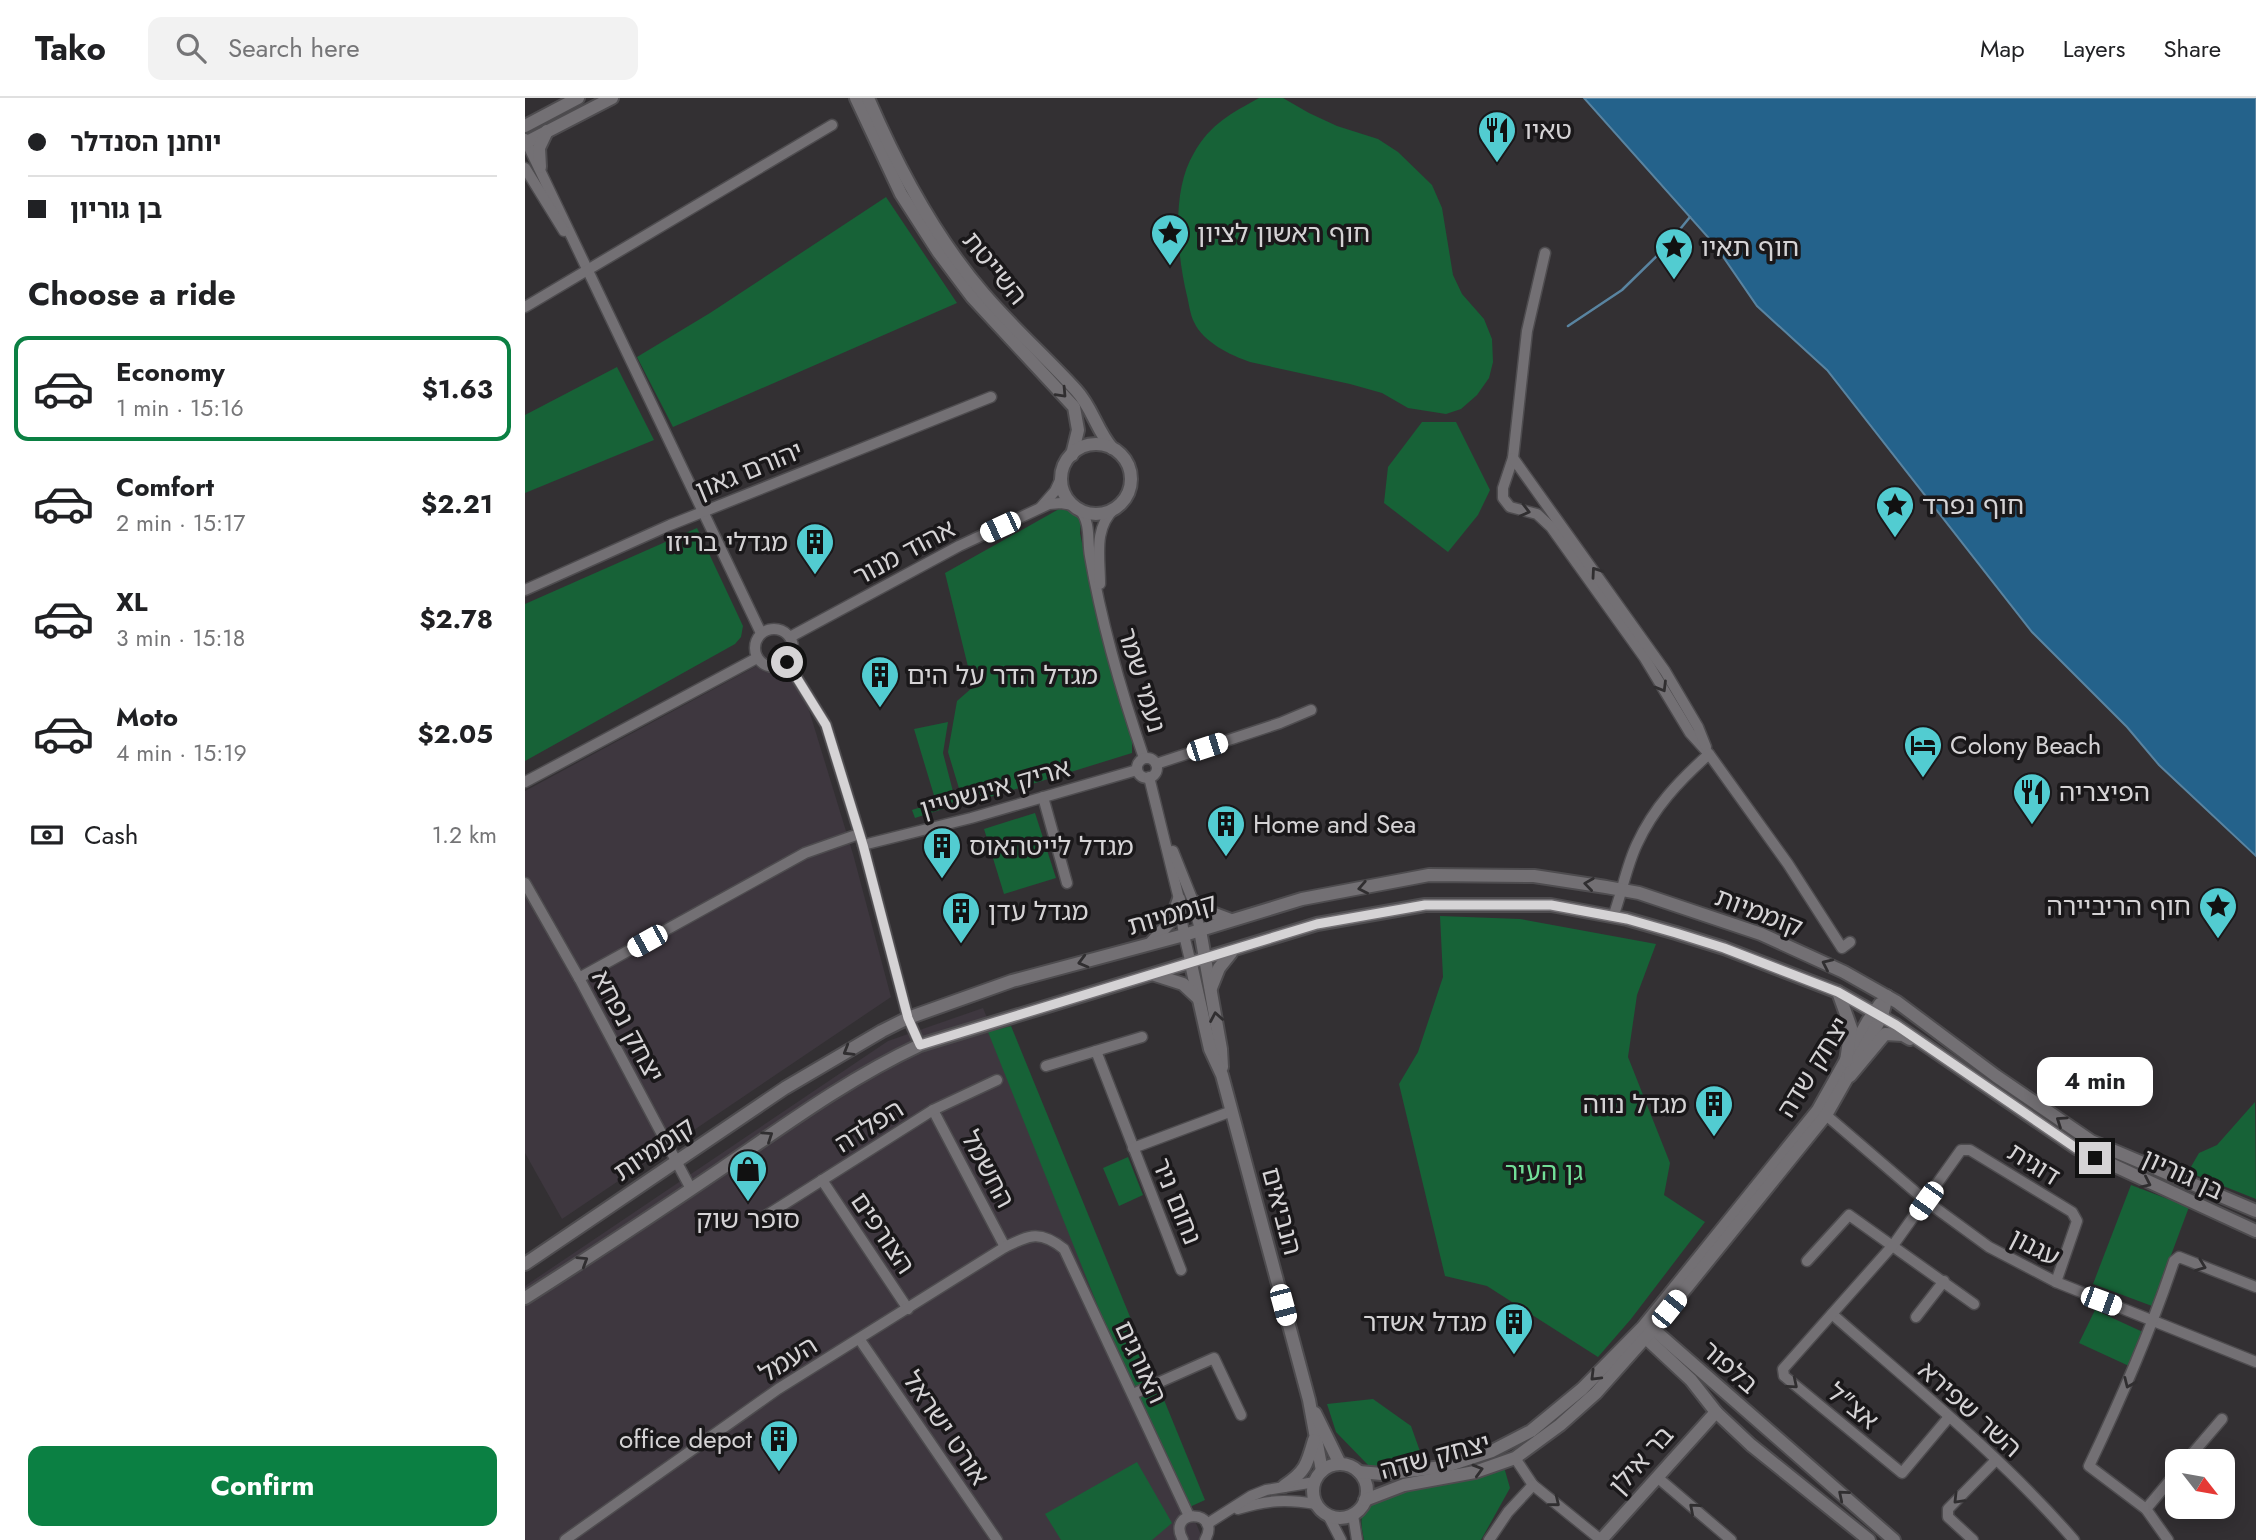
<!DOCTYPE html>
<html lang="en">
<head>
<meta charset="utf-8">
<style>
	body { margin:0; font-family:Jost,"Noto Sans Hebrew",sans-serif; background:#f2f2f2; color:#202124; height:100vh; display:flex; flex-direction:column; font-size:26px; white-space:nowrap }
	* { box-sizing:border-box; margin:0 }
	p { font-size:23px; color:#757577 }
	.icon { flex:none; width:38px; height:38px; fill:none; stroke:currentColor; stroke-width:2; stroke-linecap:round; stroke-linejoin:round }
	.map { position:relative; flex:1; overflow:hidden }
	.details { display:flex; flex-direction:column; background:#fff; width:525px }
	.details>* { flex:none }
	.top-card { display:grid; align-content:center; height:154px; padding:0 28px; background:#fff }
	.needle { width:46px; rotate:121deg }
	.fabs { position:absolute; left:1640px; top:1351px; display:grid; gap:14px }
	.fabs a { display:grid; place-items:center; width:70px; height:70px; border-radius:14px; background:#fff; box-shadow:0 4px 18px #0003; font-size:35px }
	.end { position:absolute; width:32px; height:32px; margin:-16px; border:9px solid #d5d3d5; background:#111; box-shadow:0 0 0 4px #111 }
	.from { border-radius:50% }
	.bubble { position:absolute; height:49px; border-radius:14px; background:#fff; box-shadow:0 4px 18px #0003; font-size:23px; font-weight:700; line-height:49px; text-align:center }
	.car { position:absolute; width:21px; height:42px; margin:-21px -10px; border-radius:9px; box-shadow:0 0 5px 2px #0007; background:linear-gradient(#fff 24%,#345 0 40%,#fff 0 76%,#345 0 86%,#fff 0) }
	.top-card b { display:flex; align-items:center; gap:24px; height:66px; font-size:26px }
	.top-card b+b { border-top:2px solid #e0e0e0 }
	.top-card i { width:18px; height:18px; background:#202124 }
	ul { padding:0; list-style:none }
	li { display:flex; align-items:center; gap:21px; height:105px; margin:0 14px 10px; padding:0 14px; border:4px solid transparent; border-radius:14px }
	li div { flex:1 }
	li b { display:block; font-size:26px }
	li em { font-style:normal; font-weight:700 }
	li.selected { border-color:#0b8043 }
	li>.icon { width:63px; height:63px; stroke-width:1.5 }
	h2 { padding:0 28px; font-size:32px; line-height:84px }
	.pay { display:flex; align-items:center; gap:18px; height:77px; padding:0 28px; font-size:26px }
	.pay p { margin-inline-start:auto }
	.button { display:flex; gap:14px; margin-top:auto; padding:14px 28px }
	.button a { flex:1; height:80px; border-radius:14px; background:#0b8043; color:#fff; font-size:28px; font-weight:700; line-height:80px; text-align:center }
	header { display:flex; align-items:center; gap:42px; box-sizing:border-box; height:98px; padding:0 35px; background:#fff; border-bottom:2px solid #e0e0e0 }
	header strong { font-size:33px }
	nav { display:flex; gap:38px; margin-inline-start:auto; font-size:24px }
	.search { width:490px; height:63px; background:#f2f2f2; display:flex; align-items:center; gap:18px; box-sizing:border-box; padding:0 24px; border-radius:14px; color:#757577; font-size:26px }
	main { display:flex; flex:1; min-height:0 }
	.map>svg:first-child { display:block }
</style>
</head>
<body>
<header>
<strong>Tako</strong>
<div class="search"><svg class="icon" aria-label="search" viewBox="0 0 24 24"><circle cx="10" cy="10" r="6"/><path d="M15 15l6 6"/></svg>Search here</div>
<nav><a>Map</a><a>Layers</a><a>Share</a></nav>
</header>
<main>
<section class="details">
<div class="top-card">
<b><i class="from"></i>יוחנן הסנדלר</b>
<b><i></i>בן גוריון</b>
</div>
<h2>Choose a ride</h2>
<ul>
<li class="selected"><svg class="icon" aria-label="car" viewBox="0 0 24 24"><path d="M5 17H2v-5l4-1 3-4h7l3 4 3 1v5h-3M9 17h6M6 11h13"/><circle cx="7" cy="17" r="2"/><circle cx="17" cy="17" r="2"/></svg><div><b>Economy</b><p>1 min · 15:16</p></div><em>$1.63</em></li>
<li><svg class="icon" aria-label="car" viewBox="0 0 24 24"><path d="M5 17H2v-5l4-1 3-4h7l3 4 3 1v5h-3M9 17h6M6 11h13"/><circle cx="7" cy="17" r="2"/><circle cx="17" cy="17" r="2"/></svg><div><b>Comfort</b><p>2 min · 15:17</p></div><em>$2.21</em></li>
<li><svg class="icon" aria-label="car" viewBox="0 0 24 24"><path d="M5 17H2v-5l4-1 3-4h7l3 4 3 1v5h-3M9 17h6M6 11h13"/><circle cx="7" cy="17" r="2"/><circle cx="17" cy="17" r="2"/></svg><div><b>XL</b><p>3 min · 15:18</p></div><em>$2.78</em></li>
<li><svg class="icon" aria-label="car" viewBox="0 0 24 24"><path d="M5 17H2v-5l4-1 3-4h7l3 4 3 1v5h-3M9 17h6M6 11h13"/><circle cx="7" cy="17" r="2"/><circle cx="17" cy="17" r="2"/></svg><div><b>Moto</b><p>4 min · 15:19</p></div><em>$2.05</em></li>
</ul>
<div class="pay"><svg class="icon" aria-label="cash" viewBox="0 0 24 24"><path d="M3 7h18v10H3z"/><circle cx="12" cy="12" r="2"/></svg>Cash<p>1.2 km</p></div>
<div class="button"><a>Confirm</a></div>
</section>
<div class="map">
<svg width="1731" height="1442" viewBox="0 0 1731 1442">
	<rect width="100%" height="100%" fill="#333033"/>
	<!-- built -->
	<g fill="#3e373f">
		<path d="M265,550L328,756L366,899L37,1121L0,1055V693Z"/>
		<path d="M458,910L678,1442H0V1188L363,943Z"/>
	</g>
	<!-- green -->
	<g fill="#176237">
		<path d="M734,0H758L784,15L812,28L853,41L873,54L907,87L917,110L928,177L937,196L959,221L967,241L968,264L964,280L952,297L936,311L921,316L883,310L857,295L825,286L725,264C705,257 678,244 669,224C665,216 664,206 662,198C652,156 646,93 669,55C685,26 707,15 734,0Z"/>
		<path d="M361,99L432,205L148,329L112,259L185,215Z"/>
		<path d="M92,269L129,342L0,395V317Z"/>
		<path d="M897,324H931L965,392L953,417L923,454L859,405L863,369Z"/>
		<path d="M534,411L546,413L556,423L555,435L573,525L607,640V655L439,707L423,654L432,603L448,589L420,475Z"/>
		<path d="M172,430L218,528L216,539L210,546L0,663V506Z"/>
		<path d="M423,624L418,655L430,701L424,709L390,720L387,712L411,704L389,631Z"/>
		<path d="M510,715L531,780L479,796L459,731Z"/>
		<path d="M915,818L995,821L1131,846L1112,897L1103,959L1145,1065L1139,1097L1180,1124L1106,1221L1073,1259L962,1188L920,1178L874,986L893,954L918,879Z"/>
		<path d="M486,928L680,1402L658,1412L608,1296L463,934Z"/>
		<path d="M1730,1004L1731,1101L1663,1074L1674,1055L1692,1047Z"/>
		<path d="M603,1059L618,1097L594,1108L578,1070Z"/>
		<path d="M1606,1087L1664,1109L1627,1208L1568,1186Z"/>
		<path d="M1570,1212L1620,1235L1604,1268L1554,1245Z"/>
		<path d="M848,1301L886,1328L897,1359L845,1369L811,1334L802,1306Z"/>
		<path d="M612,1364L647,1425L627,1442H536L520,1416Z"/>
		<path d="M979,1369L985,1390L956,1442H839C837,1431 834,1421 840,1411C853,1389 952,1375 979,1369Z"/>
	</g>
	<!-- water -->
	<path fill="#24628b" stroke="#5984a1" stroke-width="2" d="M1059,0H1731V758L1634,667L1602,629L1507,534L1302,272L1232,208L1190,147Z"/>
	<g fill="none" stroke-linecap="round" stroke-linejoin="round">
		<!-- stream -->
		<path stroke="#5984a1" stroke-width="2.5" d="M1043,228L1097,192L1138,152L1165,119"/>
		<defs>
			<g id="minor">
				<path d="M0,41L236,535"/>
				<path d="M0,70L39,133"/>
				<path d="M1020,155L1002,233L988,360L978,390V400L985,409L1012,416L1026,429L1119,559L1165,635L1184,656L1263,766L1317,850L1325,844"/>
				<path d="M0,209L307,27"/>
				<path d="M988,360L1140,573L1173,629L1181,649"/>
				<path d="M516,409L530,393L536,380"/>
				<path d="M555,412C566,425 562,442 565,458C577,528 596,593 619,660"/>
				<path d="M575,486C575,458 568,431 590,410"/>
				<path d="M0,492L145,427L466,299"/>
				<circle cx="249" cy="550" r="19"/>
				<path d="M265,539L434,448L524,406L536,405L548,407"/>
				<path d="M262,564L301,627L338,747L383,920L395,947"/>
				<circle cx="622" cy="670" r="10"/>
				<path d="M631,666L755,625L786,612"/>
				<path d="M624,679L654,801L659,837L666,866"/>
				<path d="M0,684L232,560"/>
				<path d="M518,699L542,785"/>
				<path d="M338,747L446,720L612,672"/>
				<path d="M648,753L668,803L675,832"/>
				<path d="M0,785L54,880L166,1091"/>
				<path d="M1088,819C1097,795 1101,769 1112,746C1129,709 1154,683 1184,656"/>
				<path d="M54,880L280,755L334,736"/>
				<path d="M571,953L656,1172"/>
				<path d="M521,968L617,939"/>
				<path d="M408,1012L480,1149"/>
				<path d="M1301,1017L1401,1103L1464,1149L1531,1184L1731,1264"/>
				<path d="M608,1050L707,1013"/>
				<path d="M297,1082L383,1211"/>
				<path d="M242,1117L408,1012L472,982"/>
				<path d="M1282,1163L1324,1117L1449,1206"/>
				<path d="M1307,1216C1390,1289 1477,1359 1549,1442"/>
				<path d="M1391,1219L1419,1183"/>
				<path d="M335,1242L472,1442"/>
				<path d="M608,1296L689,1260L716,1317"/>
				<path d="M1424,1319L1377,1375L1259,1278L1258,1271L1369,1146L1436,1052H1445L1547,1114L1552,1123L1531,1184"/>
				<path d="M990,1360L1008,1387L1076,1442"/>
				<path d="M1661,1363L1697,1321"/>
				<path d="M1132,1379L1206,1442"/>
				<path d="M713,1411C743,1402 761,1401 791,1406"/>
				<path d="M1621,1411L1652,1374"/>
				<path d="M803,1417L816,1442"/>
				<path d="M828,1417L832,1442"/>
				<path d="M682,1426L726,1398L741,1392L790,1384"/>
				<path d="M40,1442L253,1291L480,1149C505,1137 515,1132 539,1151L664,1418"/>
				<path d="M658,1442C640,1410 698,1411 680,1442"/>
				<path d="M964,1442L983,1414L1008,1387"/>
				<path d="M1448,1442L1423,1419V1411L1471,1362"/>
				<path d="M1643,1442L1621,1411L1564,1368C1597,1299 1625,1235 1649,1163L1654,1159L1731,1189"/>
			</g>
			<g id="tertiary">
				<path d="M331,0L376,96L414,155L447,199L549,309L553,332L547,357"/>
				<path d="M343,0C373,70 409,138 459,196C488,230 521,259 551,292C567,309 572,333 587,350"/>
				<path d="M0,28L53,0"/>
				<path d="M0,45L87,0"/>
				<path d="M15,69L14,50L22,33"/>
				<circle cx="571" cy="381" r="35"/>
				<path d="M675,832L696,951L697,969"/>
				<path d="M666,866L685,951L697,977L784,1302L797,1373"/>
				<path d="M1122,1230L1128,1231L1369,1442"/>
				<path d="M1119,1233L1121,1240L1166,1282L1191,1314L1226,1347L1344,1442"/>
				<path d="M790,1315L815,1366"/>
				<circle cx="815" cy="1393" r="27"/>
				<path d="M834,1374L857,1376L918,1369L967,1353L1006,1333L1057,1291L1118,1229L1293,1012L1343,923L1355,906"/>
				<path d="M759,1388C780,1374 782,1367 789,1342"/>
				<path d="M840,1402L879,1387L950,1374L990,1360L1035,1327L1071,1295L1128,1231L1301,1017L1357,918L1362,898"/>
				<path d="M1076,1442L1191,1314"/>
			</g>
			<g id="secondary">
				<path d="M668,803L682,813L706,822"/>
				<path d="M627,844L646,823L654,801"/>
				<path d="M630,877L658,886L673,900"/>
				<path d="M686,890L694,870L706,855"/>
				<path d="M1313,894L1326,930L1321,963"/>
				<path d="M1325,978L1360,936L1378,937L1385,941"/>
				<path d="M0,1166L260,990L357,933L383,920L487,883L659,837L777,801L904,777L1009,778L1081,789L1114,795L1236,836L1319,874L1372,904L1471,978L1566,1043L1731,1113"/>
				<path d="M0,1200C66,1158 131,1115 196,1071C260,1027 324,980 395,947L792,826L900,807H1026L1102,821L1151,835L1199,850L1313,894L1371,927L1551,1050L1731,1133"/>
			</g>
		</defs>
		<!-- minor casing -->
		<use href="#minor" stroke="#4e4c4f" stroke-width="13"/>
		<!-- tertiary casing -->
		<use href="#tertiary" stroke="#4e4c4f" stroke-width="16"/>
		<!-- secondary casing -->
		<use href="#secondary" stroke="#4e4c4f" stroke-width="16"/>
		<!-- minor -->
		<use href="#minor" stroke="#737074" stroke-width="10"/>
		<!-- tertiary -->
		<use href="#tertiary" stroke="#737074" stroke-width="12"/>
		<!-- secondary -->
		<use href="#secondary" stroke="#737074" stroke-width="12"/>
	</g>
	<!-- one-way arrows -->
	<defs><path id="oneway-chevron" d="M-2-3.5L2.5 0L-2 3.5" fill="none" stroke-width="1.6" stroke-linecap="round" stroke-linejoin="round" transform="scale(1.75)"/></defs>
	<g stroke="#302e30">
		<use href="#oneway-chevron" transform="translate(537 295) rotate(47)"/>
		<use href="#oneway-chevron" transform="translate(1000 413) rotate(14)"/>
		<use href="#oneway-chevron" transform="translate(1071 474) rotate(-125)"/>
		<use href="#oneway-chevron" transform="translate(1137 589) rotate(59)"/>
		<use href="#oneway-chevron" transform="translate(1064 786) rotate(-172)"/>
		<use href="#oneway-chevron" transform="translate(838 790) rotate(169)"/>
		<use href="#oneway-chevron" transform="translate(558 864) rotate(165)"/>
		<use href="#oneway-chevron" transform="translate(1302 866) rotate(-155)"/>
		<use href="#oneway-chevron" transform="translate(691 919) rotate(-100)"/>
		<use href="#oneway-chevron" transform="translate(323 953) rotate(149)"/>
		<use href="#oneway-chevron" transform="translate(1536 1023) rotate(-146)"/>
		<use href="#oneway-chevron" transform="translate(243 1038) rotate(-34)"/>
		<use href="#oneway-chevron" transform="translate(1621 1085) rotate(25)"/>
		<use href="#oneway-chevron" transform="translate(58 1163) rotate(-32)"/>
		<use href="#oneway-chevron" transform="translate(1676 1168) rotate(21)"/>
		<use href="#oneway-chevron" transform="translate(1070 1278) rotate(135)"/>
		<use href="#oneway-chevron" transform="translate(1604 1285) rotate(114)"/>
		<use href="#oneway-chevron" transform="translate(1268 1286) rotate(40)"/>
		<use href="#oneway-chevron" transform="translate(953 1372) rotate(-16)"/>
		<use href="#oneway-chevron" transform="translate(1318 1397) rotate(-140)"/>
		<use href="#oneway-chevron" transform="translate(1433 1401) rotate(134)"/>
		<use href="#oneway-chevron" transform="translate(1030 1404) rotate(39)"/>
		<use href="#oneway-chevron" transform="translate(1169 1410) rotate(-139)"/>
	</g>
	<g fill="none" stroke-linecap="round" stroke-linejoin="round">
		<!-- route -->
		<path stroke="#d5d3d5" stroke-width="9" d="M262,564L301,627L338,747L383,920L395,947L792,826L900,807H1026L1102,821L1151,835L1199,850L1313,894L1371,927L1551,1050L1570,1060"/>
	</g>
	<!-- icons -->
	<defs>
		<symbol id="restaurant-pin" viewBox="-11 -11 22 30"><path d="M0 17L-7.5 6A9.5 9.5 0 1 1 7.5 6Z" fill="#52ccd1" stroke="#1a181a"/><path d="M-5-6h1v4h1v-4h1v4h1v-4h1v5L-1.5 .5V6h-2V.5L-5-1ZM5-6V6H3V1.5H1.5Q1.5-4 5-6Z" fill="#111"/></symbol>
		<symbol id="sight-pin" viewBox="-11 -11 22 30"><path d="M0 17L-7.5 6A9.5 9.5 0 1 1 7.5 6Z" fill="#52ccd1" stroke="#1a181a"/><path d="M0-6L1.8-2.2L6-1.7L2.9 1.2L3.7 5.4L0 3.3L-3.7 5.4L-2.9 1.2L-6-1.7L-1.8-2.2Z" fill="#111"/></symbol>
		<symbol id="building-pin" viewBox="-11 -11 22 30"><path d="M0 17L-7.5 6A9.5 9.5 0 1 1 7.5 6Z" fill="#52ccd1" stroke="#1a181a"/><path d="M-4-6H4V6H1V3H-1V6H-4ZM-2.5-4.3h1.7v1.8h-1.7ZM.8-4.3h1.7v1.8H.8ZM-2.5-1h1.7V.8h-1.7ZM.8-1h1.7V.8H.8Z" fill="#111"/></symbol>
		<symbol id="hotel-pin" viewBox="-11 -11 22 30"><path d="M0 17L-7.5 6A9.5 9.5 0 1 1 7.5 6Z" fill="#52ccd1" stroke="#1a181a"/><path d="M-6-4.5h1.5V1H6V5H4.5V3h-9V5H-6ZM-4 0a1.8 1.8 0 1 1 3.6 0ZM.5 0V-2.5h3Q6-2.5 6 0Z" fill="#111"/></symbol>
		<symbol id="shop-pin" viewBox="-11 -11 22 30"><path d="M0 17L-7.5 6A9.5 9.5 0 1 1 7.5 6Z" fill="#52ccd1" stroke="#1a181a"/><path d="M-5-2.5h2.3a2.7 3.5 0 0 1 5.4 0H5L5.5 6h-11ZM-1.5-2.5h3a1.5 2.3 0 0 0-3 0Z" fill="#111"/></symbol>
	</defs>
	<g fill-rule="evenodd">
		<use href="#restaurant-pin" x="950" y="10" width="44" height="60"/>
		<use href="#sight-pin" x="623" y="113" width="44" height="60"/>
		<use href="#sight-pin" x="1127" y="127" width="44" height="60"/>
		<use href="#sight-pin" x="1348" y="385" width="44" height="60"/>
		<use href="#building-pin" x="268" y="422" width="44" height="60"/>
		<use href="#building-pin" x="333" y="555" width="44" height="60"/>
		<use href="#hotel-pin" x="1376" y="625" width="44" height="60"/>
		<use href="#restaurant-pin" x="1485" y="672" width="44" height="60"/>
		<use href="#building-pin" x="679" y="704" width="44" height="60"/>
		<use href="#building-pin" x="395" y="726" width="44" height="60"/>
		<use href="#sight-pin" x="1671" y="786" width="44" height="60"/>
		<use href="#building-pin" x="414" y="791" width="44" height="60"/>
		<use href="#building-pin" x="1167" y="984" width="44" height="60"/>
		<use href="#shop-pin" x="201" y="1049" width="44" height="60"/>
		<use href="#building-pin" x="967" y="1202" width="44" height="60"/>
		<use href="#building-pin" x="232" y="1319" width="44" height="60"/>
	</g>
	<g text-anchor="middle" dominant-baseline="central" stroke-width="7" stroke-linejoin="round" paint-order="stroke">
		<!-- poi labels -->
		<g font-size="26" fill="#d5d3d5" stroke="#1a181a" text-anchor="start">
			<text x="999" y="32">טאיו</text>
			<text x="672" y="135">חוף ראשון לציון</text>
			<text x="1176" y="149">חוף תאיו</text>
			<text x="1397" y="407">חוף נפרד</text>
			<text x="263" y="444" text-anchor="end">מגדלי בריזו</text>
			<text x="382" y="577">מגדל הדר על הים</text>
			<text x="1425" y="647">Colony Beach</text>
			<text x="1534" y="694">הפיצריה</text>
			<text x="728" y="726">Home and Sea</text>
			<text x="444" y="748">מגדל לייטהאוס</text>
			<text x="1666" y="808" text-anchor="end">חוף הריביירה</text>
			<text x="463" y="813">מגדל עדן</text>
			<text x="1162" y="1006" text-anchor="end">מגדל נווה</text>
			<text x="223" y="1121" text-anchor="middle">סופר שוק</text>
			<text x="962" y="1224" text-anchor="end">מגדל אשדר</text>
			<text x="227" y="1341" text-anchor="end">office depot</text>
		</g>
		<!-- street labels -->
		<g font-size="26" fill="#d5d3d5" stroke="#1a181a">
			<text transform="translate(470 170) rotate(51)">השייטת</text>
			<text transform="translate(224 372) rotate(-22)">יהורם גאון</text>
			<text transform="translate(379 454) rotate(-28)">אהוד מנור</text>
			<text transform="translate(617 582) rotate(73)">נעמי שמר</text>
			<text transform="translate(470 690) rotate(-16)">אריק אינשטיין</text>
			<text transform="translate(1234 814) rotate(21)">קוממיות</text>
			<text transform="translate(647 816) rotate(-16)">קוממיות</text>
			<text transform="translate(103 928) rotate(62)">יצחק נפחא</text>
			<text transform="translate(1288 969) rotate(-58)">יצחק שדה</text>
			<text transform="translate(344 1028) rotate(-32)">הפלדה</text>
			<text transform="translate(129 1051) rotate(-34)">קוממיות</text>
			<text transform="translate(1509 1066) rotate(32)">דוגית</text>
			<text transform="translate(463 1071) rotate(62)">החשמל</text>
			<text transform="translate(1658 1076) rotate(25)">בן גוריון</text>
			<text transform="translate(652 1103) rotate(68)">נחום ניר</text>
			<text transform="translate(757 1113) rotate(75)">הנביאים</text>
			<text transform="translate(358 1135) rotate(56)">הצורפים</text>
			<text transform="translate(1510 1149) rotate(27)">עגנון</text>
			<text transform="translate(263 1261) rotate(-32)">העמל</text>
			<text transform="translate(616 1264) rotate(65)">האורגים</text>
			<text transform="translate(1205 1269) rotate(41)">בלפור</text>
			<text transform="translate(1328 1308) rotate(39)">אצ"ל</text>
			<text transform="translate(1445 1311) rotate(42)">השר שפירא</text>
			<text transform="translate(421 1330) rotate(56)">אורט ישראל</text>
			<text transform="translate(910 1358) rotate(-15)">יצחק שדה</text>
			<text transform="translate(1116 1362) rotate(-48)">בר אילן</text>
		</g>
		<!-- park labels -->
		<g font-size="26" fill="#72df98" stroke="#1a181a">
			<text x="1019" y="1073">גן העיר</text>
		</g>
	</g>
</svg>
<div class="fabs">
<a><svg class="needle" viewBox="-14 -14 28 28"><path d="M0-13l5 13h-10z" fill="#e53935"/><path d="M0 13l5-13h-10z" fill="#757577"/></svg></a>
</div>
<i class="end from" style="left:262px;top:564px"></i>
<i class="end" style="left:1570px;top:1060px"></i>
<div class="bubble" style="left:1512px;top:959px;width:116px">4 min</div>
<i class="car" style="left:475px;top:429px;rotate:245deg"></i>
<i class="car" style="left:682px;top:649px;rotate:72deg"></i>
<i class="car" style="left:122px;top:843px;rotate:241deg"></i>
<i class="car" style="left:1401px;top:1103px;rotate:216deg"></i>
<i class="car" style="left:1576px;top:1203px;rotate:110deg"></i>
<i class="car" style="left:758px;top:1207px;rotate:165deg"></i>
<i class="car" style="left:1144px;top:1211px;rotate:39deg"></i>
</div>
</main>
</body>
</html>
